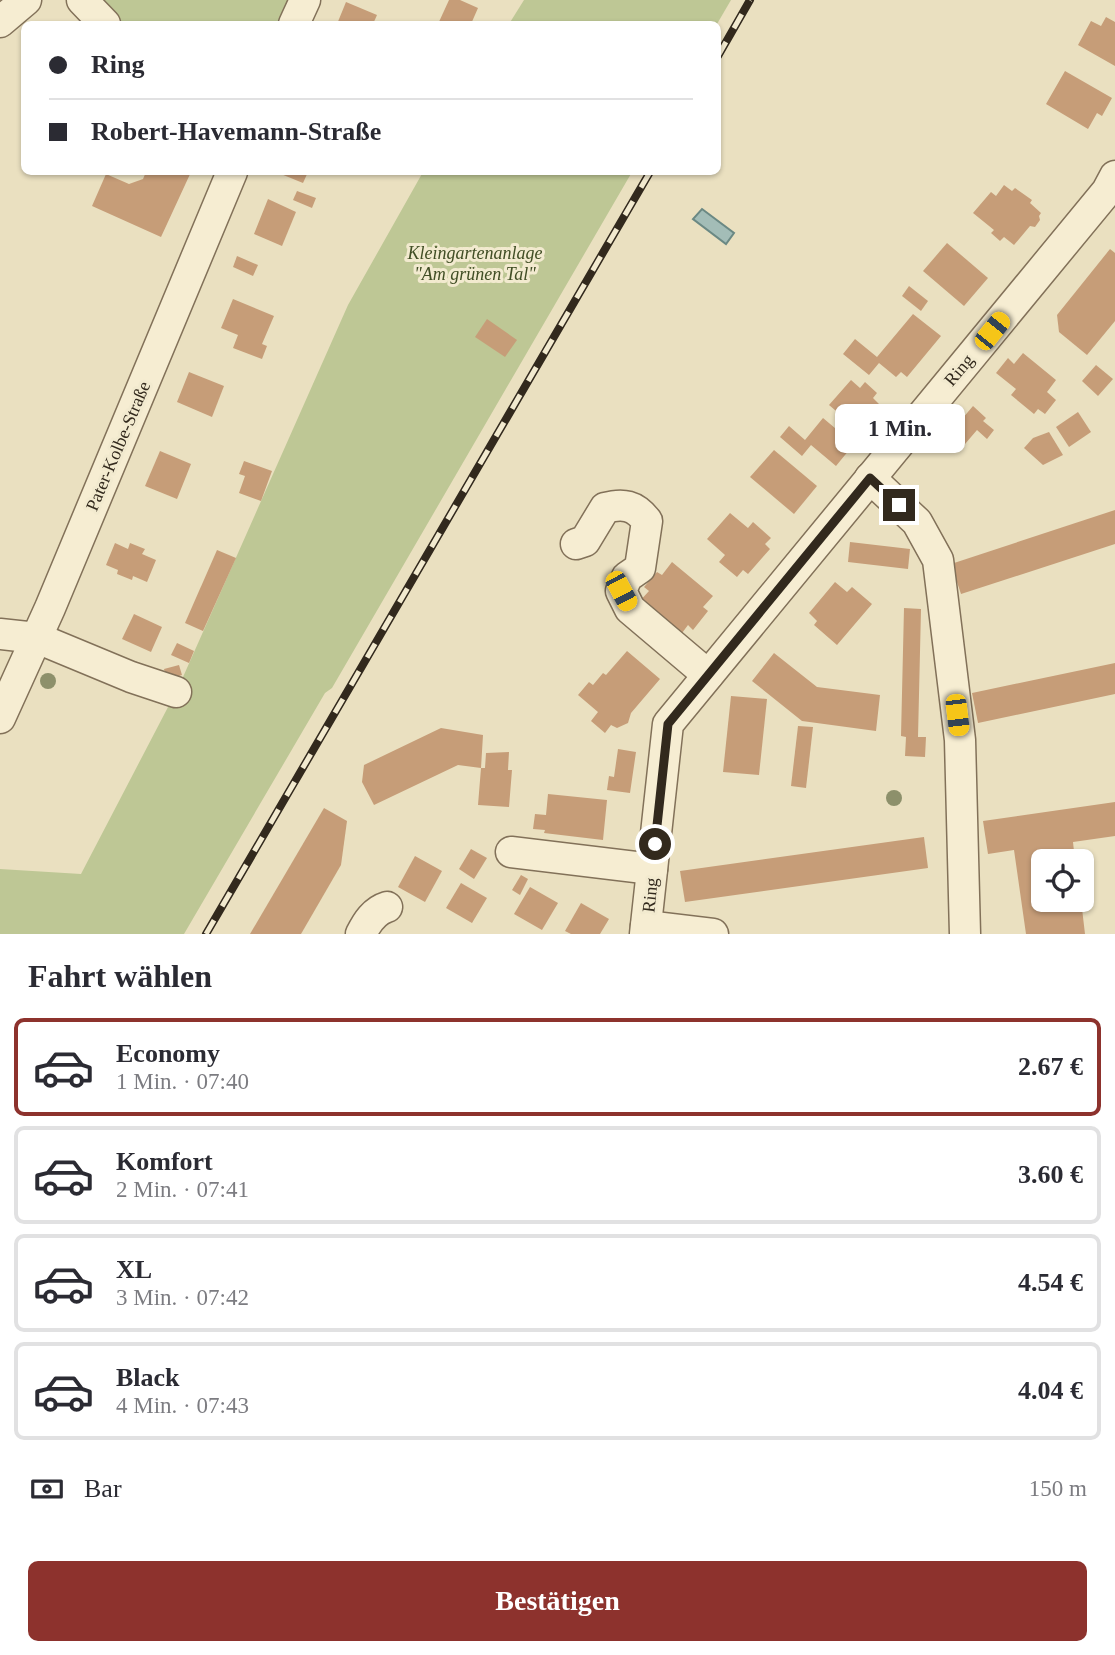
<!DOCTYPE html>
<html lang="de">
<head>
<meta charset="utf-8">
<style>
	body { margin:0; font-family:"Times New Roman",serif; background:#f7f7f7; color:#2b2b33; height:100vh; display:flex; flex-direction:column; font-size:26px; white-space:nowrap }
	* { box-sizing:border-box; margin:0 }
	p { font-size:23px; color:#7c7c81 }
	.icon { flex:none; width:38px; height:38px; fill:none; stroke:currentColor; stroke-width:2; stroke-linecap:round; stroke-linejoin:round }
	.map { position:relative; height:934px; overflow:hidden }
	.sheet { display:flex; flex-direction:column; background:#fff; flex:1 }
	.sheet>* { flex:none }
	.guide { position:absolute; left:21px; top:21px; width:700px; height:154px; border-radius:10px; box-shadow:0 2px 5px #0004; display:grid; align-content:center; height:154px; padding:0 28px; background:#fff }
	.buttons { position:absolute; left:1031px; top:849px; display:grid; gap:14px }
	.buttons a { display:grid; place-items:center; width:63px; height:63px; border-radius:10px; background:#fff; box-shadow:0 2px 5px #0004; font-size:35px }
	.end { position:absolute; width:32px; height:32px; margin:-16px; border:9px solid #32291d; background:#fff; box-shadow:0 0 0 4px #fff }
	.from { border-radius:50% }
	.bubble { position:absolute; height:49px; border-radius:10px; background:#fff; box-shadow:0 2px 5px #0004; font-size:23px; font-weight:700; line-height:49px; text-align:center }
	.car { position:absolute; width:21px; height:42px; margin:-21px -10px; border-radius:9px; box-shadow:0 0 5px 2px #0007; background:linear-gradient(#f5c518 24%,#345 0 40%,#f5c518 0 76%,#345 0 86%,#f5c518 0) }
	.guide b { display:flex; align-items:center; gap:24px; height:66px; font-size:26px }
	.guide b+b { border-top:2px solid #e1e1e2 }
	.guide i { width:18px; height:18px; background:#2b2b33 }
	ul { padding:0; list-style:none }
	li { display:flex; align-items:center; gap:21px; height:98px; margin:0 14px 10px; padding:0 14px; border:4px solid #e1e1e2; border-radius:10px }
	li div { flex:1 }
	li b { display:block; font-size:26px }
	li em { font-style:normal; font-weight:700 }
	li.current { border-color:#8d322d }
	li>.icon { width:63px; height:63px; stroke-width:1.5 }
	h2 { padding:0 28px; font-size:32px; line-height:84px }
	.pay { display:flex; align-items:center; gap:18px; height:77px; padding:0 28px; font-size:26px }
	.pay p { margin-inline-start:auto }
	.cta { display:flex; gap:14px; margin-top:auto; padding:14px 28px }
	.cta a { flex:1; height:80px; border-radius:10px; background:#8d322d; color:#fff; font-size:28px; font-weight:700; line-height:80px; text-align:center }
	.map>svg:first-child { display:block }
</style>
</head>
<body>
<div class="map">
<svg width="1115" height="934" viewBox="0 0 1115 934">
	<rect width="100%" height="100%" fill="#eae0c0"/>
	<!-- green -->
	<g fill="#bec795">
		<path d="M82,0H305L294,24H105Z"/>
		<path d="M524,0H731L717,24H509Z"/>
		<path d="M423,172H632L332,688L325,693L184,934H0V869L81,874L179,686L348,305Z"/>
	</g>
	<!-- water -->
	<path fill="#a3bdb7" stroke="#6b8984" stroke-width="2" d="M702,209L734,233L726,244L693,219Z"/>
	<!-- building -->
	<g fill="#c69d78">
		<path d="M449,0H460L478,8L471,24H438Z"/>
		<path d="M346,2L377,15L373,24H337Z"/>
		<path d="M1106,17L1115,22V66L1078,45L1091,21L1101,26Z"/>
		<path d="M1065,71L1112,98L1102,116L1097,113L1088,129L1046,104Z"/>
		<path d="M146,172H191L161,237L92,206L106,174L129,184L143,179Z"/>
		<path d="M276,172H308L303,183Z"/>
		<path d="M1004,185L1012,191L1015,188L1032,200L1030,203L1041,213L1039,216L1040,220L1035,227L1030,226L1014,245L1004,237L1000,241L991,233L994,230L973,213L991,192L996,196Z"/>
		<path d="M297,191L316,198L312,208L293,200Z"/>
		<path d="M268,199L296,212L282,246L254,234Z"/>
		<path d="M947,243L988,278L964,306L923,271Z"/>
		<path d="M1110,249L1115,253V321L1087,355L1059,332L1057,315Z"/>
		<path d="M237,256L258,265L253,276L233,267Z"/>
		<path d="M909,286L928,301L921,311L902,296Z"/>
		<path d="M233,299L274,316L262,344L267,346L262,359L233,348L238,335L221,328Z"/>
		<path d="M913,314L941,336L907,377L901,372L896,377L879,363L869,375L843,354L855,339L877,357Z"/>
		<path d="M487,319L517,340L505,357L475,337Z"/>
		<path d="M1023,353L1056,380L1047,392L1056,400L1045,414L1038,409L1034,414L1011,395L1016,389L996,373L1008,358L1014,364Z"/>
		<path d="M1096,365L1113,379L1098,396L1082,381Z"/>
		<path d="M189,372L224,386L212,417L177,402Z"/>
		<path d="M851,380L860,388L865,382L877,393L873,398L882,407L871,420L861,411L855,417L847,410L842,416L829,405Z"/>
		<path d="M973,406L986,418L983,421L994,430L987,439L977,430L965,444L951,432Z"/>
		<path d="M1078,412L1091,432L1069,447L1056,427Z"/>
		<path d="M823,418L854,444L836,466L811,445L802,456L780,437L789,426L805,440Z"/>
		<path d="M1049,432L1063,455L1043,465L1024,448L1033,438Z"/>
		<path d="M774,450L817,486L794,514L750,477Z"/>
		<path d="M160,451L191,464L177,499L145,486Z"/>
		<path d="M244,461L272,471L261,501L239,493L245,476L239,474Z"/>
		<path d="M1115,510V544L961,594L951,564Z"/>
		<path d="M730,513L748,528L753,522L771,538L765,544L770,549L748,574L743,570L737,577L719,562L725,555L707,539Z"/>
		<path d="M850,542L910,549L908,569L848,562Z"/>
		<path d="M115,543L128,549L130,543L145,549L142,554L156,560L147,582L133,576L132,580L117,574L118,570L106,565Z"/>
		<path d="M217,550L236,558L203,631L185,623Z"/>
		<path d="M672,562L713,596L703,607L708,611L693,630L688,625L679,637L638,603L649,591L644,587L657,572L662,575Z"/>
		<path d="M835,582L847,592L852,587L872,604L837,645L814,625L817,621L809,613Z"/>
		<path d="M904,608L921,609L918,737H926L925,757L905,756L906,737L901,736Z"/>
		<path d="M134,614L162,627L151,652L122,639Z"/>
		<path d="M177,643L194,651L189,663L171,655Z"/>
		<path d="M627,651L660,679L631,713L628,723L617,728L611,725L605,733L591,721L598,712L578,695L589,682L593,685L603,673L606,675Z"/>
		<path d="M774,653L817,687L880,695L876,731L802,721L752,681Z"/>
		<path d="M1115,663V694L978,723L972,693Z"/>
		<path d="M179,665L182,675L167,680L164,669Z"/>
		<path d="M731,696L767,699L759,775L723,772Z"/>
		<path d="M798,726L813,727L806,788L791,786Z"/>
		<path d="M441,728L483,735L481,768H485L486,753L509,752L508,770H512L509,807L478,805L481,768L458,765L374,805L362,782L364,765Z"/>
		<path d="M618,749L636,752L630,793L607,790L609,776L614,777Z"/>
		<path d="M548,794L607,800L603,840L544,833L545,830L533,829L535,814L546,815Z"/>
		<path d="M1115,802V836L1073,842L1075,861H1043V900H1081L1085,934H1026L1014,850L988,854L983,821Z"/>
		<path d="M324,808L347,821L341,865L301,934H250Z"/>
		<path d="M924,837L928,868L685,902L680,871Z"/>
		<path d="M471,849L487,858L474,879L459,869Z"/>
		<path d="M415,856L442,871L425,902L398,887Z"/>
		<path d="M521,875L528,879L520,895L512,890Z"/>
		<path d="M461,883L487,898L472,923L446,908Z"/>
		<path d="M530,887L558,903L542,930L514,914Z"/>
		<path d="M581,903L609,919L600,934H571L565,931Z"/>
	</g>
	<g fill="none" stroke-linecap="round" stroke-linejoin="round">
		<defs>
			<g id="minor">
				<path d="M82,0L105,24"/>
				<path d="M0,22L26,0"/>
				<path d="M294,24L305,0"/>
				<path d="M870,478L917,522L938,560L960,740L965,934"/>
				<path d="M576,544L585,541L605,508C623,503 635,505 647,521L640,568L627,577L621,591L630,609L708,675"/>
				<path d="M0,634L37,638L131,677L176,692"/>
				<path d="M0,718L50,608L232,172"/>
				<path d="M511,852L652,869"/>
				<path d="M646,926L713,934"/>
				<path d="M361,934C367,922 374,911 387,907"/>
				<path d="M645,934L668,724L1107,191L1115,176"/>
			</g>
		</defs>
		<!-- minor casing -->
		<use href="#minor" stroke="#827159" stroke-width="33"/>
		<!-- minor -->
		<use href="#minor" stroke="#f6edd2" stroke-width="30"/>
		<defs>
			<g id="rail">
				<path d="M718,56L750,0"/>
				<path d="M206,934L650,172"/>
			</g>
		</defs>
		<!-- rail casing -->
		<use href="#rail" stroke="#32291d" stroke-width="8"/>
		<!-- rail -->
		<use href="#rail" stroke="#f2eacf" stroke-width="5" stroke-dasharray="16" stroke-linecap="butt"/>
	</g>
	<!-- trees -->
	<g fill="#8d906b">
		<circle cx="48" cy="681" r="8"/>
		<circle cx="894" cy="798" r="8"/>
	</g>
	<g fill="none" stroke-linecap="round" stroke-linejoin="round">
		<!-- route -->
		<path stroke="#32291d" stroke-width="9" d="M655,844L668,724L870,478L899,505"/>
	</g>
	<g text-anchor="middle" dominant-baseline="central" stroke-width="6" stroke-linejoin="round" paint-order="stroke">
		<!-- park labels -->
		<g font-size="18" font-style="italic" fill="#414e25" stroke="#f2eacf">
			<text x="475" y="253">Kleingartenanlage<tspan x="475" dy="21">"Am grünen Tal"</tspan></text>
		</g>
		<!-- street labels -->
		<g font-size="18" fill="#32291d" stroke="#f2eacf">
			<text transform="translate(959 370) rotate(-50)">Ring</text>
			<text transform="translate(118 446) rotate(-67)">Pater-Kolbe-Straße</text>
			<text transform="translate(650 895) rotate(-84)">Ring</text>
		</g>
	</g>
</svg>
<div class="buttons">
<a><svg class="icon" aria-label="locate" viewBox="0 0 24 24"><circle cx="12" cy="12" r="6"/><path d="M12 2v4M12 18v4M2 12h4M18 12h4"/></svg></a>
</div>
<i class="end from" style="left:655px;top:844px"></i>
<i class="end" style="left:899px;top:505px"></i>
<div class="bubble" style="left:835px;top:404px;width:130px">1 Min.</div>
<i class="car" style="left:992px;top:331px;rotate:39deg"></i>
<i class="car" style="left:621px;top:591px;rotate:152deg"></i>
<i class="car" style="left:957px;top:715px;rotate:173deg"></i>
<div class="guide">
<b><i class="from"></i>Ring</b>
<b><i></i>Robert-Havemann-Straße</b>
</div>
</div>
<section class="sheet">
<h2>Fahrt wählen</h2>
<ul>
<li class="current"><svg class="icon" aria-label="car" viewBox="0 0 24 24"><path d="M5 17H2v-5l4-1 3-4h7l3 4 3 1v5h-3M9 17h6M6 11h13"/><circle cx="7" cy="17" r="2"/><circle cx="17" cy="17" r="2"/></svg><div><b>Economy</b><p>1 Min. · 07:40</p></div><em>2.67 €</em></li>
<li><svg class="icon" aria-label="car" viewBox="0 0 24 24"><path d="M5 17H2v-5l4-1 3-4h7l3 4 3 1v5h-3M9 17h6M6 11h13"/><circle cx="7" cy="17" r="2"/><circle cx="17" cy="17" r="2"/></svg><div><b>Komfort</b><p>2 Min. · 07:41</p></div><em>3.60 €</em></li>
<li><svg class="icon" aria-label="car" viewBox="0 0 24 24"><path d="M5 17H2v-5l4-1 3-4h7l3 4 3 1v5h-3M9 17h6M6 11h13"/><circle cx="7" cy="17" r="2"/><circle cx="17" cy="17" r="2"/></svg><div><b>XL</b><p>3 Min. · 07:42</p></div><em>4.54 €</em></li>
<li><svg class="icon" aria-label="car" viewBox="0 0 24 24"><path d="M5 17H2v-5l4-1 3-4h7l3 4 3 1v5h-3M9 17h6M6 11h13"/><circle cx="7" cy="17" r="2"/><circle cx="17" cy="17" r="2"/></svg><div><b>Black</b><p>4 Min. · 07:43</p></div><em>4.04 €</em></li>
</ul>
<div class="pay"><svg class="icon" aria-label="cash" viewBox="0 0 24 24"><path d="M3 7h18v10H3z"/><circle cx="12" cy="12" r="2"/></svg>Bar<p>150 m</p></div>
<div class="cta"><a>Bestätigen</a></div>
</section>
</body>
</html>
